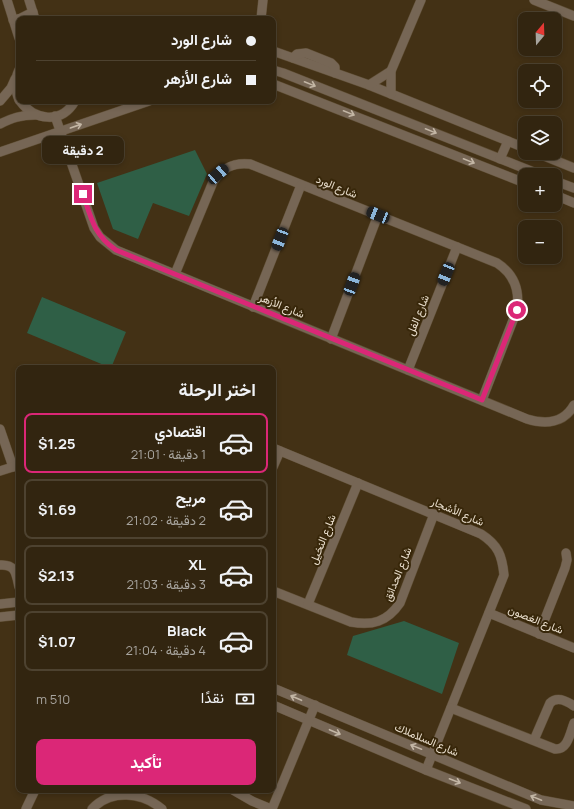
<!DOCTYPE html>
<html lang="ar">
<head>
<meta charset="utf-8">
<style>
	body { margin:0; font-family:Manrope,Vazirmatn,sans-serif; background:#3d311e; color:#f1f3f6; direction:rtl; height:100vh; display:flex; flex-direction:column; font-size:15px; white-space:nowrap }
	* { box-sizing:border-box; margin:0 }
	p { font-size:13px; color:#a8a59f }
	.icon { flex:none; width:22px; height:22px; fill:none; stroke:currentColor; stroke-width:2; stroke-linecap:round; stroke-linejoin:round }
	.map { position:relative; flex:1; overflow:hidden; direction:ltr }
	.panel { position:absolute; left:16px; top:365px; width:260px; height:428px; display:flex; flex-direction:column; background:#322510; border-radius:8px; box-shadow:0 2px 6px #0003,0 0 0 1px #4d4230; direction:rtl }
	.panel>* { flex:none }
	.hud { position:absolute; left:16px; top:16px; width:260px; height:88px; border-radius:8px; box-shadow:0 2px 6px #0003,0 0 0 1px #4d4230; direction:rtl; display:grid; align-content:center; height:88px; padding:0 20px; background:#322510 }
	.needle { width:26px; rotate:19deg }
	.tools { position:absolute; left:518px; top:12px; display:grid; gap:8px }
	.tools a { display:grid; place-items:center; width:44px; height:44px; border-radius:8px; background:#322510; box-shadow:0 2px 6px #0003,0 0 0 1px #4d4230; font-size:20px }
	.end { position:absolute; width:18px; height:18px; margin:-9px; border:5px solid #db2777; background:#fff; box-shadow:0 0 0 2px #fff }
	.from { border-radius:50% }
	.bubble { position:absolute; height:28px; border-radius:8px; background:#322510; box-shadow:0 2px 6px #0003,0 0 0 1px #4d4230; font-size:13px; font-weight:700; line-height:28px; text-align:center; direction:rtl }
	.car { position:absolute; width:12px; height:24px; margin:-12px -6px; border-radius:5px; box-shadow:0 0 3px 1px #0007; background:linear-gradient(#222 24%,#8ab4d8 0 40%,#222 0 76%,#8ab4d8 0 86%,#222 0) }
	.hud b { display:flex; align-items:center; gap:14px; height:38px; font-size:15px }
	.hud b+b { border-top:1px solid #4d4230 }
	.hud i { width:10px; height:10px; background:#f1f3f6 }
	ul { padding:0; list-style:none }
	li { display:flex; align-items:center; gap:12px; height:60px; margin:0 8px 6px; padding:0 12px; border:2px solid #4d4230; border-radius:8px }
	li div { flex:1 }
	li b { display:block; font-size:15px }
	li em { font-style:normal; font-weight:700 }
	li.current { border-color:#db2777 }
	li>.icon { width:36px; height:36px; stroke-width:1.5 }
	h2 { padding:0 20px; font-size:18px; line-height:48px }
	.pay { display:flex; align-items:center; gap:10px; height:44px; padding:0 20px; font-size:15px }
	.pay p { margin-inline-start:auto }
	.cta { display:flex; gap:8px; margin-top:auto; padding:8px 20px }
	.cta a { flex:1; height:46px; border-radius:8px; background:#db2777; color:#fff; font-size:16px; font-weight:700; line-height:46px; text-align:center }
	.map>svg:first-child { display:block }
</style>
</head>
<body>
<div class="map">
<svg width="574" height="809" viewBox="0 0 574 809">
	<rect width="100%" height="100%" fill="#433115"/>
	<!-- green -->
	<g fill="#2f5f46">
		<path d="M195,150L207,174L189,216L153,203L138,239L113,229L97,183Z"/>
		<path d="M42,297L126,332L111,368L27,333Z"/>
		<path d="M404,621L459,643L442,694L347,655L353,636Z"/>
	</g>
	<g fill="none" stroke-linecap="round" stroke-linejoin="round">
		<defs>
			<g id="minor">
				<path d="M7,0L19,38"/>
				<path d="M29,0L35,19"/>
				<path d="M534,0L574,16"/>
				<path d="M261,19L263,0"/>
				<path d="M13,20L21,18L33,12"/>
				<path d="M273,51L369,85L525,148"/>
				<path d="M293,58L297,54L306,53L331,63L335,67V73"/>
				<path d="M19,70C14,80 15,90 19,100"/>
				<path d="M273,70L283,73L541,175"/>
				<path d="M273,84L525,183"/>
				<path d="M369,85L391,71"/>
				<path d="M391,94V71L421,0"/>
				<path d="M0,101L11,88L15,79"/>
				<path d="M20,101C34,120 61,125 75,101"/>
				<path d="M55,116L94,228L100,237L116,250L527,419C546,425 564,423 574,405"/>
				<path d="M0,124C12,118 21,115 35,115"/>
				<path d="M0,152L149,101"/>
				<path d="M537,153L574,168"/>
				<path d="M500,159L508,141"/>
				<path d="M555,181L574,188"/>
				<path d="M555,195L574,203"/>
				<path d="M175,274L213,182C222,168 233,162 250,164L497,263C514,274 520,290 517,310L482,400"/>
				<path d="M253,307L301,185"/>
				<path d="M331,339L378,215"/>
				<path d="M408,370L457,247"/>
				<path d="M0,429L13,467"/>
				<path d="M273,448L481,534C498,545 502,555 504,575L426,770"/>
				<path d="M273,467L280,451"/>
				<path d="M0,471L19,465"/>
				<path d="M0,565C16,564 16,574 19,587"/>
				<path d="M273,591L351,622C372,626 387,622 400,603L434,514"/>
				<path d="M0,604L19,602"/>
				<path d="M308,604L358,483"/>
				<path d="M489,613L574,648"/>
				<path d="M0,617L19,615"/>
				<path d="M539,634L565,568L567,560L566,553"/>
				<path d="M273,688L541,800L574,806"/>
				<path d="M273,705L426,770L526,809"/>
				<path d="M451,708L555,749C568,750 570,733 574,723"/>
				<path d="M534,740L550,703C557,696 567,701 574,706"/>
				<path d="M233,790L252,801L271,809"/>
				<path d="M26,809L35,790"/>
				<path d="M92,809C111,789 142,792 162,809"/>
				<path d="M272,809L315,705"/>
			</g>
		</defs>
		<!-- minor casing -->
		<use href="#minor" stroke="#5e4d33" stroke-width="10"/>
		<!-- minor -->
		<use href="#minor" stroke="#766655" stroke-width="9"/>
	</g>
	<!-- one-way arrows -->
	<defs><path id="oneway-shaft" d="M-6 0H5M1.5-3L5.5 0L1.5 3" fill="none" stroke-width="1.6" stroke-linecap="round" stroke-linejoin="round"/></defs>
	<g stroke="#c3b6a5">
		<use href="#oneway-shaft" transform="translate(310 84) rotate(22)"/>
		<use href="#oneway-shaft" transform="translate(349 113) rotate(22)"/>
		<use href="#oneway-shaft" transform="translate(76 126) rotate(-19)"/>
		<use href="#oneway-shaft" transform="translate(431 131) rotate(22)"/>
		<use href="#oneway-shaft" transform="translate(469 161) rotate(22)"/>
		<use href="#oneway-shaft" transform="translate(296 698) rotate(-157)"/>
		<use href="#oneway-shaft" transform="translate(335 732) rotate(23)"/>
		<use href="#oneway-shaft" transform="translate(416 747) rotate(-158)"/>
		<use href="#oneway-shaft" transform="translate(455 781) rotate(21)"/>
		<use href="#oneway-shaft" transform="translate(536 798) rotate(-158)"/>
	</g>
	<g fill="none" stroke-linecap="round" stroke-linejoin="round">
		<!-- route -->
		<path stroke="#db2777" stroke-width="5" d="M83,194C91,218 94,235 116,250L482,400L517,310"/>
	</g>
	<g text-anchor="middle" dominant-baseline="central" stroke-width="4" stroke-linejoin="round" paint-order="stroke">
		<!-- street labels -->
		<g font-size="11" fill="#ece1d0" stroke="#38270a">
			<text transform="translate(337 186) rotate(22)">شارع الورد</text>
			<text transform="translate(282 305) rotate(22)">شارع الأزهر</text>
			<text transform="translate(417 315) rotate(-68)">شارع الفل</text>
			<text transform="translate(458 511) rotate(23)">شارع الأشجار</text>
			<text transform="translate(322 539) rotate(-68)">شارع النخيل</text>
			<text transform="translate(397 574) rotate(-68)">شارع الحدائق</text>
			<text transform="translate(536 619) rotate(22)">شارع الغصون</text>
			<text transform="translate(427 739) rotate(23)">شارع السلاملاك</text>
		</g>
	</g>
</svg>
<div class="tools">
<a><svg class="needle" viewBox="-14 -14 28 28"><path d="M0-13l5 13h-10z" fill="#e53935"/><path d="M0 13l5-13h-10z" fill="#a8a59f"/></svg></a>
<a><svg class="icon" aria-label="locate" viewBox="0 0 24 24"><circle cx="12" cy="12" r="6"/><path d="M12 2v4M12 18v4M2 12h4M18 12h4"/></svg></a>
<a><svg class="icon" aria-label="layers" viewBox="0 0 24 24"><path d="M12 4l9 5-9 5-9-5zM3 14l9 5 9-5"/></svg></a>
<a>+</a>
<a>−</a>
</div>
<i class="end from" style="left:517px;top:310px"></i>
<i class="end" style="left:83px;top:194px"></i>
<div class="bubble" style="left:42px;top:136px;width:82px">2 دقيقة</div>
<i class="car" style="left:218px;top:174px;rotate:49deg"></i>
<i class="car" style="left:378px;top:215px;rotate:292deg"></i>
<i class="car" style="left:280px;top:239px;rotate:201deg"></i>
<i class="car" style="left:446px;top:274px;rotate:202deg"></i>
<i class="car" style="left:352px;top:284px;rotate:20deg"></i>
<div class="hud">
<b><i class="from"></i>شارع الورد</b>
<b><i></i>شارع الأزهر</b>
</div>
<section class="panel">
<h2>اختر الرحلة</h2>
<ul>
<li class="current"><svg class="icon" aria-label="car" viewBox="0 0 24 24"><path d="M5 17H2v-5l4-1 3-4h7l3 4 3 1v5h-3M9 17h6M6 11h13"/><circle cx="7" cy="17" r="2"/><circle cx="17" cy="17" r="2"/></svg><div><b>اقتصادي</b><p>1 دقيقة · 21:01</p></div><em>$1.25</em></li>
<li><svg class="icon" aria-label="car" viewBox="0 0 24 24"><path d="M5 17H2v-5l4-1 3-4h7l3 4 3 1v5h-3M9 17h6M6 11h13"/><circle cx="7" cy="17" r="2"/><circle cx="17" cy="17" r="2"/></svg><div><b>مريح</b><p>2 دقيقة · 21:02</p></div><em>$1.69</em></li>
<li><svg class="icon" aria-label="car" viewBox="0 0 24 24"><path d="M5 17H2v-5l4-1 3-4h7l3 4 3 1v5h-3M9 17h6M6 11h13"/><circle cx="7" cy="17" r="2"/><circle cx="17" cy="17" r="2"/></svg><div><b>XL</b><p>3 دقيقة · 21:03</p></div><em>$2.13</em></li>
<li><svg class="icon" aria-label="car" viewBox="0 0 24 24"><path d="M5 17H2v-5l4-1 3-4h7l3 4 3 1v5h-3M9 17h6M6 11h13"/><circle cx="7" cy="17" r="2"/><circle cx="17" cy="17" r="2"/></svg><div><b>Black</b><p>4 دقيقة · 21:04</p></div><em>$1.07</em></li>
</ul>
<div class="pay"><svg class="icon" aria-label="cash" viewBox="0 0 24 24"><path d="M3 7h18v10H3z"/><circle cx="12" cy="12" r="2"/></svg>نقدًا<p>510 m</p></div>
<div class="cta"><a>تأكيد</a></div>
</section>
</div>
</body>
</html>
